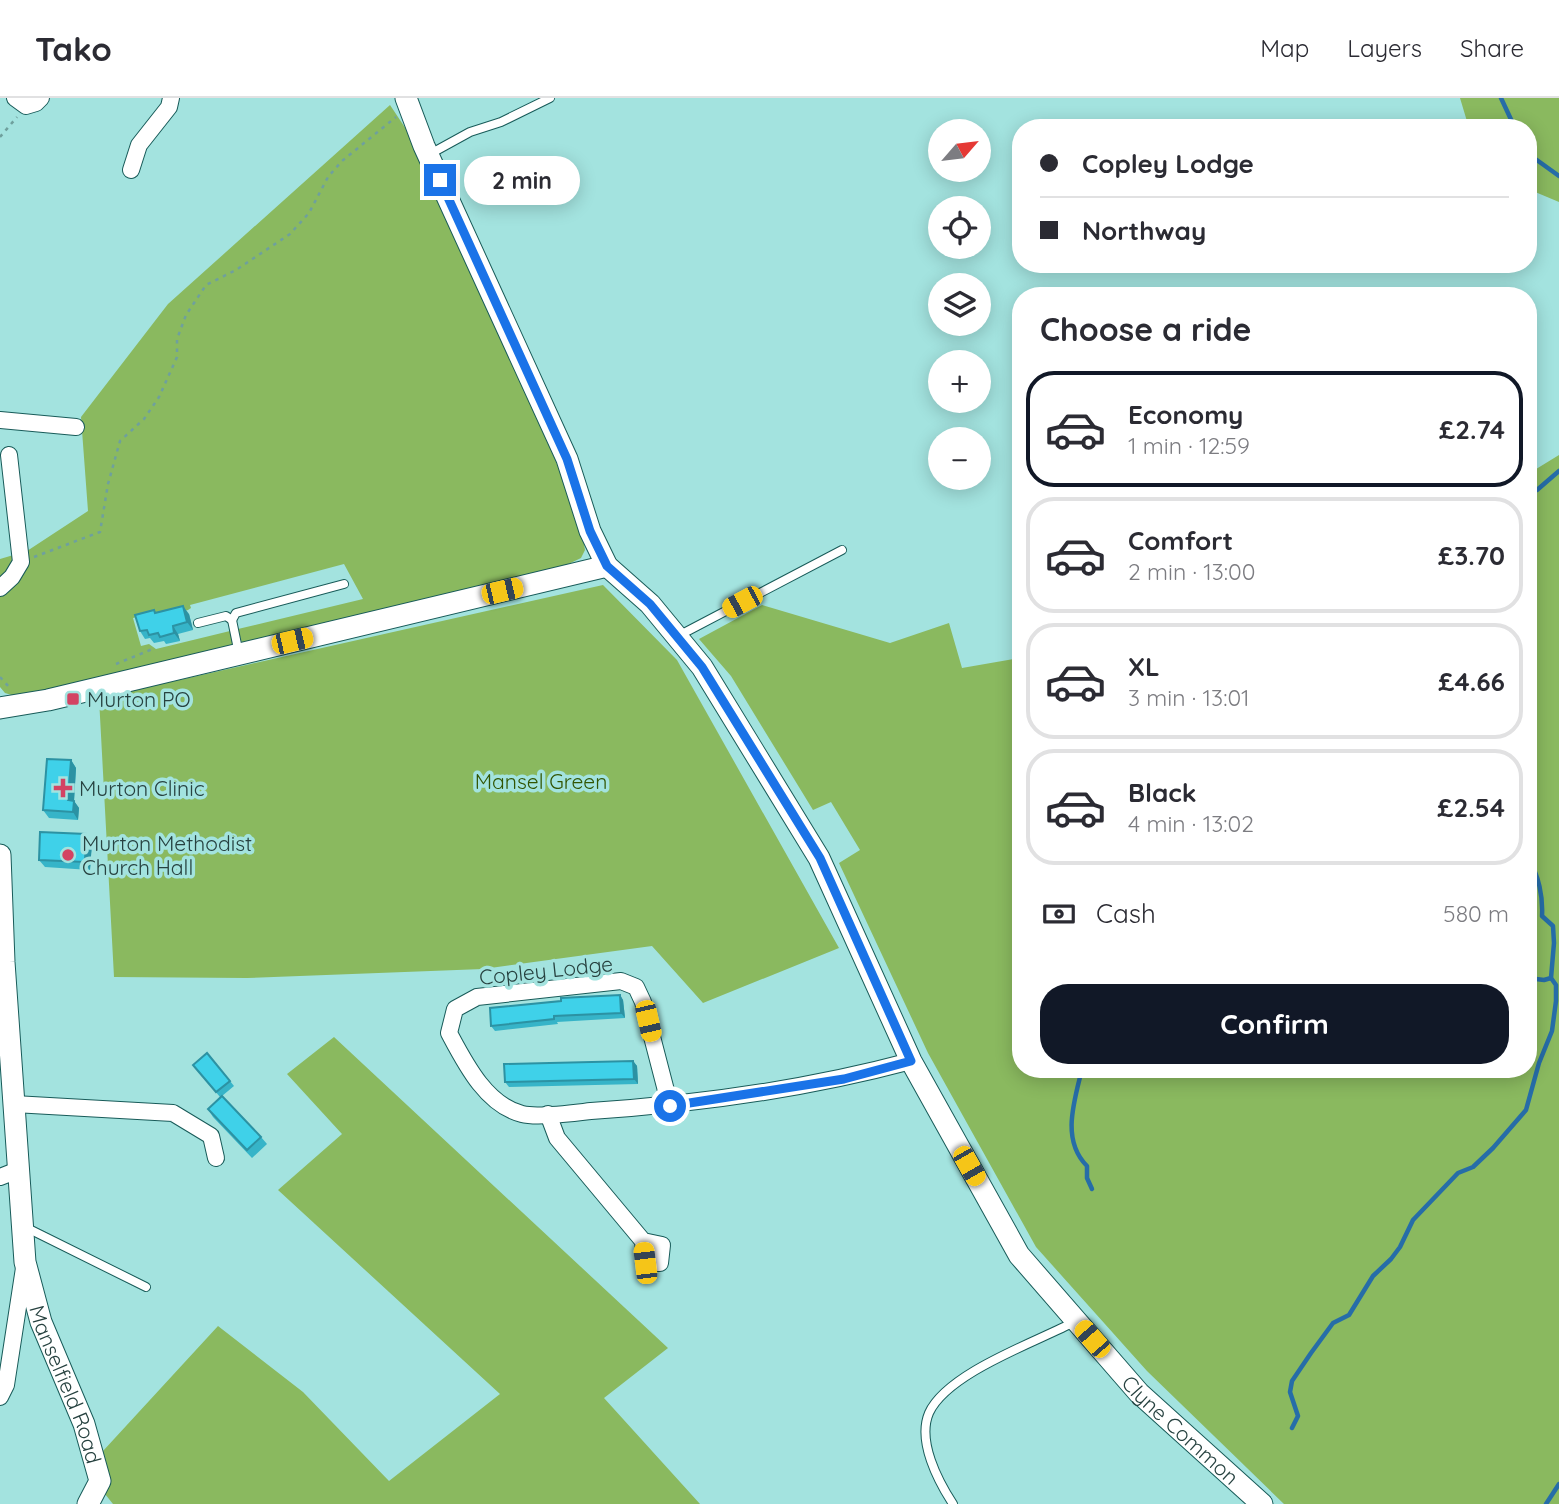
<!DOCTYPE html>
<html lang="en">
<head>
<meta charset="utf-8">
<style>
	body { margin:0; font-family:Quicksand,sans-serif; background:#f7f7f7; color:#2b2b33; height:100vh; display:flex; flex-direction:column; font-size:26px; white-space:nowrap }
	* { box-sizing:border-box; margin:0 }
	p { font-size:23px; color:#7c7c81 }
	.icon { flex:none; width:38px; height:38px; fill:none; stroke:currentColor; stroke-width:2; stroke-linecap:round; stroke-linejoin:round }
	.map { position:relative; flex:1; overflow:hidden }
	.sheet { position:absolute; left:1012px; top:189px; width:525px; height:791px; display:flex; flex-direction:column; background:#fff; border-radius:28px; box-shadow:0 4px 18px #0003 }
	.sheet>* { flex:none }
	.guide { position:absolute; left:1012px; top:21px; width:525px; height:154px; border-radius:28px; box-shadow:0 4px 18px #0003; display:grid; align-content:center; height:154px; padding:0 28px; background:#fff }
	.needle { width:46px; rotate:62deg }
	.buttons { position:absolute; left:928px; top:21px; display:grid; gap:14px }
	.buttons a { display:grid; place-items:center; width:63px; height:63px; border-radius:50%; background:#fff; box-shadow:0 4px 18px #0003; font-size:35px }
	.end { position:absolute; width:32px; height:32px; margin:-16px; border:9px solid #1a73e8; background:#fff; box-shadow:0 0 0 4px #fff }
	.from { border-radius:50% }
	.bubble { position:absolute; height:49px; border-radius:24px; background:#fff; box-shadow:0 4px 18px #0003; font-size:23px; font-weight:700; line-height:49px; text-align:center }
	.car { position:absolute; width:21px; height:42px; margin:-21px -10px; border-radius:9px; box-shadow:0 0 5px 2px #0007; background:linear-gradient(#f5c518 24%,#345 0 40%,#f5c518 0 76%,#345 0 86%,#f5c518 0) }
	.guide b { display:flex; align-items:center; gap:24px; height:66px; font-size:26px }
	.guide b+b { border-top:2px solid #e1e1e2 }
	.guide i { width:18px; height:18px; background:#2b2b33 }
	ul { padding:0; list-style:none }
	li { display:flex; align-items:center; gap:21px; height:116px; margin:0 14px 10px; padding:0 14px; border:4px solid #e1e1e2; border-radius:28px }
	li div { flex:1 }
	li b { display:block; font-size:26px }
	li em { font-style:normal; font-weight:700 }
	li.selected { border-color:#111827 }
	li>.icon { width:63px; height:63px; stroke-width:1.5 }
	h2 { padding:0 28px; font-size:32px; line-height:84px }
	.pay { display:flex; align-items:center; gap:18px; height:77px; padding:0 28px; font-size:26px }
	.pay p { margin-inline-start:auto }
	.button { display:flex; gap:14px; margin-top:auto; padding:14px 28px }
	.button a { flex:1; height:80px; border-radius:28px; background:#111827; color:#fff; font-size:28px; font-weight:700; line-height:80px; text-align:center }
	header { display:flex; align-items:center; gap:42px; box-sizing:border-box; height:98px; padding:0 35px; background:#fff; border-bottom:2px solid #e1e1e2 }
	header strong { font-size:33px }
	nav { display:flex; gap:38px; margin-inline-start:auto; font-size:24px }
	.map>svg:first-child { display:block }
</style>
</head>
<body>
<header>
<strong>Tako</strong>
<nav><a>Map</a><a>Layers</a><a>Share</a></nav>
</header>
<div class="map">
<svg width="1559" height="1406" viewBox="0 0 1559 1406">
	<rect width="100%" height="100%" fill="#a3e3df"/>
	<!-- green -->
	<g fill="#8ab95f">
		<path d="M1460,0H1559V104L1528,91V30H1469Z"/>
		<path d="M390,7L420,52L560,373L583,440L585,452L581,460L556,472L243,549L238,531L363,501L344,466L190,507L191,510L188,512L160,519L158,514L133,520L141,548L149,546L156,551L230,533L234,551L18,599L5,595L0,589V461L27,453L88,413L81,319L168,206Z"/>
		<path d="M1559,357V1406H1284L1147,1273L1036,1149L928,955L839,765L860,752L831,704L813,712L731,578L699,541L762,507L890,545L949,525L962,570L1020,560V971H1528V376Z"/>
		<path d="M603,487L677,562L839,850L703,905L652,848L483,871L247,880L114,879L99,600Z"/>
		<path d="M334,939L668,1250L604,1300L700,1406H113L105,1396L108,1372L103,1353L218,1228L303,1294L389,1383L500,1296L278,1092L342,1036L287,976Z"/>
	</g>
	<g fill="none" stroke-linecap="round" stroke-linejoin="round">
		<!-- stream -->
		<g stroke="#266da8" stroke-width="4.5">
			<path d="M1501,0L1515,30"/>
			<path d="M1528,40L1531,43L1528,53"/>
			<path d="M1528,58L1534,60L1559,78"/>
			<path d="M1528,394L1537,392L1559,373"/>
			<path d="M1528,880L1544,882L1551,880"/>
			<path d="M1082,971C1074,1004 1061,1042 1087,1068V1080L1092,1091"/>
			<path d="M1292,1330L1298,1318L1290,1294L1292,1283L1311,1255L1333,1225L1349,1217L1373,1178L1391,1161L1400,1149L1413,1122L1458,1075L1473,1069L1493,1050L1526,1012L1539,965L1552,933L1556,903V887L1551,880L1554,845L1553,828L1542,818C1543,799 1539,777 1528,761"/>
			<path d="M1546,1406L1559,1386"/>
		</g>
		<defs>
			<g id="lane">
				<path d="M430,56L470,34L501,24L550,0"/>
				<path d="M232,522L236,515L344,486"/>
				<path d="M232,522L239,556"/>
				<path d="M198,525L226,518L232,522"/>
				<path d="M680,537L842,452"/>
				<path d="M25,1129L146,1189"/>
				<path d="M953,1406C938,1383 917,1343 929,1315C947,1275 1036,1244 1074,1224"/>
			</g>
			<g id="street">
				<path d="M15,0L26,8L36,5L41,0"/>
				<path d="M131,72L139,47L169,9L171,0"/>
				<path d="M0,322L76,329"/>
				<path d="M0,490L12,479L21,464L9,357"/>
				<path d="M14,1006L173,1015L211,1038L216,1060"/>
				<path d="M670,1008L643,904L636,889L621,883L477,899L455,911L449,935C465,965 486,1007 522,1016C537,1020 573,1015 591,1013C699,1006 806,991 911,963"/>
				<path d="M548,1016L557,1040L643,1143L662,1147L660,1165H645L643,1143"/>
				<path d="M0,1079L18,1072"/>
				<path d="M0,1299L6,1287L24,1170"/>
			</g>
			<g id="secondary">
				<path id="s1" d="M406,0L424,48L567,361L590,433L607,468L650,506L702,569L819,760L911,963L1019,1157L1139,1295L1262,1406"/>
				<path d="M0,610L48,602L607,468"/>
				<path id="s2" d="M0,757L4,864L25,1164L41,1224L84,1326L100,1383L88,1406"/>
			</g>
		</defs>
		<!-- lane casing -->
		<use href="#lane" stroke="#185b59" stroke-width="10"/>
		<!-- street casing -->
		<use href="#street" stroke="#185b59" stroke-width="18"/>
		<!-- secondary casing -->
		<use href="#secondary" stroke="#185b59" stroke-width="23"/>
		<!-- path -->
		<g stroke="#6fa09d" stroke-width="2.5" stroke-dasharray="3.5 5" stroke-linecap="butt">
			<path d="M0,39L17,19"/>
			<path d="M34,459L100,434L108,386L120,343L144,321L159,299L177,259V241L186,217L206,187L236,172L290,136L309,115L328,79L342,63L396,19"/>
			<path d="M116,566L155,550"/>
			<path d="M0,579L10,590"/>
		</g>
		<!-- lane -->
		<use href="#lane" stroke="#fff" stroke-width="8"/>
		<!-- street -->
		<use href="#street" stroke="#fff" stroke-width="16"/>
		<!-- secondary -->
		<use href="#secondary" stroke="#fff" stroke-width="21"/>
	</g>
	<!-- wall -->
	<g fill="#36b4c8">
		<path d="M154,512L156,515L189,516L193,532L178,536L180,543L166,546L164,543L154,545L150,540L145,541L140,533Z"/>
		<path d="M71,662L76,670L74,703L79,710L78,722L49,720L43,712Z"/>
		<path d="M86,736L92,744L90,772L45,769L39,762Z"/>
		<path d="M620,897L623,902L625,920L557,924L558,926L495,933L491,928Z"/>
		<path d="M633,963L637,968L638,986L509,989L505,984Z"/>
		<path d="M193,967L230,983L234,988L222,998L261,1039L267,1046L252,1060L213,1019L208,1011L220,999Z"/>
	</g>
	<!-- shaded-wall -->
	<g fill="#2c92a3">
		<path d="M183,508L189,516L193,532L187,524Z"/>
		<path d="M173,528L178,536L180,543L174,535Z"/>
		<path d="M71,662L76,670L74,703L79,710L78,722L73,714L68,702Z"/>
		<path d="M86,736L92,744L90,772L85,764Z"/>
		<path d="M620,897L623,902L625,920L621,915Z"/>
		<path d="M633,963L637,968L638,986L634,981Z"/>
	</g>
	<!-- building -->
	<g fill="#3fd1e9" stroke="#2c92a3" stroke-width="2">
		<path d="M183,508L187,524L173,528L174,535L160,539L158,535L149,537L147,532L140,533L135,517L154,512L155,515Z"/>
		<path d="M47,661L71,662L68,702L74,703L73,714L43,712Z"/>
		<path d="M40,734L86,736L85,764L39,762Z"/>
		<path d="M620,897L621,915L554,918V921L491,928L490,910L561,903V900Z"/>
		<path d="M207,955L230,983L216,994L193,967Z"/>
		<path d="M633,963L634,981L505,984L504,966Z"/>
		<path d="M222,998L261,1039L247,1052L208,1011Z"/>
	</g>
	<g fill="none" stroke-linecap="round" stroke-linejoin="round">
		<!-- route -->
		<path stroke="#1a73e8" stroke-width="9" d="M440,82L567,361L590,433L607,468L650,506L702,569L820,760L911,963L844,981L670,1008"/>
	</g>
	<!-- markers -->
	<g fill="#d34363" stroke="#a3e3df" stroke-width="2.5">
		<rect x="66" y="594" width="14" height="14" rx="3.5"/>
		<path d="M59.5 679.5h7v7h7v7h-7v7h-7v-7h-7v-7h7z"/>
		<circle cx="68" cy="757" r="7"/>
	</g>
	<g text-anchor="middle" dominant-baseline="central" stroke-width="7" stroke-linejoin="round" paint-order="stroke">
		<!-- poi labels -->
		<g font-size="21" fill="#274240" stroke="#a3e3df" text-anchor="start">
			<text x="87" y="601">Murton PO</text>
			<text x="79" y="690">Murton Clinic</text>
			<text x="82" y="745">Murton Methodist<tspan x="82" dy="24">Church Hall</tspan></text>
		</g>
		<!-- park labels -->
		<g font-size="21" fill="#325502" stroke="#a3e3df">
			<text x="541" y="683">Mansel Green</text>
		</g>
		<!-- street labels -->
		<g font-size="21" fill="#274240" stroke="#a3e3df">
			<text transform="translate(546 872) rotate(-6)">Copley Lodge</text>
			<text stroke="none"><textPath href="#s2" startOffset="537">Manselfield Road</textPath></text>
			<text stroke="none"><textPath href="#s1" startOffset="1556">Clyne Common</textPath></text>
		</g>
	</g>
</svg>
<div class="buttons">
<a><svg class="needle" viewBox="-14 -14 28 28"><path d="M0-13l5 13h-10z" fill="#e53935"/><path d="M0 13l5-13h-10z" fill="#7c7c81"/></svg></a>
<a><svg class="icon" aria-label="locate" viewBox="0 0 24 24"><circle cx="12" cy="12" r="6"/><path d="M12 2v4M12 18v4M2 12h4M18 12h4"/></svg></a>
<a><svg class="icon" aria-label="layers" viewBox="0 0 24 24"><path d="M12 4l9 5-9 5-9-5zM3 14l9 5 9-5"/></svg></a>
<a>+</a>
<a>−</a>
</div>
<i class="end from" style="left:670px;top:1008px"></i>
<i class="end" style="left:440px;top:82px"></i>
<div class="bubble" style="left:464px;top:58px;width:116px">2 min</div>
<i class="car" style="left:502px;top:493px;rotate:77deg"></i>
<i class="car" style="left:742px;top:504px;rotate:242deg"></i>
<i class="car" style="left:292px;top:543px;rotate:77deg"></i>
<i class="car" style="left:648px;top:923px;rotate:167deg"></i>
<i class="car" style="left:969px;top:1068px;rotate:150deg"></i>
<i class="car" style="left:645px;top:1165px;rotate:353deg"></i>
<i class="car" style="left:1092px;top:1241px;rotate:319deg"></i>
<div class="guide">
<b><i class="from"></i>Copley Lodge</b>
<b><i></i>Northway</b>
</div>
<section class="sheet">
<h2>Choose a ride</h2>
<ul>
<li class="selected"><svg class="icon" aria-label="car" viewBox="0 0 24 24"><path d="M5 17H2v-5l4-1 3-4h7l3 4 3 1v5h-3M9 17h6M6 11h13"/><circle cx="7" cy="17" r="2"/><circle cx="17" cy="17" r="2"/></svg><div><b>Economy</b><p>1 min · 12:59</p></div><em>£2.74</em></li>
<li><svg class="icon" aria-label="car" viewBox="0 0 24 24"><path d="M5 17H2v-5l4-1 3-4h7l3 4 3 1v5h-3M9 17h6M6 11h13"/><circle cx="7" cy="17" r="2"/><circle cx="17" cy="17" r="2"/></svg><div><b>Comfort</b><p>2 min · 13:00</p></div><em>£3.70</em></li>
<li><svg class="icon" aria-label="car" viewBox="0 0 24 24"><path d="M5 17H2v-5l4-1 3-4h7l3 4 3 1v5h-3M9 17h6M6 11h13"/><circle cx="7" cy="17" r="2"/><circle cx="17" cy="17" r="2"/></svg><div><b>XL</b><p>3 min · 13:01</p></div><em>£4.66</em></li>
<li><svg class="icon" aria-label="car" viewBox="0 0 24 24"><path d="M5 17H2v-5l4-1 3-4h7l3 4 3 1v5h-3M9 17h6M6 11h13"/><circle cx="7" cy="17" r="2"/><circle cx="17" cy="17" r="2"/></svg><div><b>Black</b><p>4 min · 13:02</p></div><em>£2.54</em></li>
</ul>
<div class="pay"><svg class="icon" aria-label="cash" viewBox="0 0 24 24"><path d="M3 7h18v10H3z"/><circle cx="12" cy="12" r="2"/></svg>Cash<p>580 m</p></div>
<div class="button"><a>Confirm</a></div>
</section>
</div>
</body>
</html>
